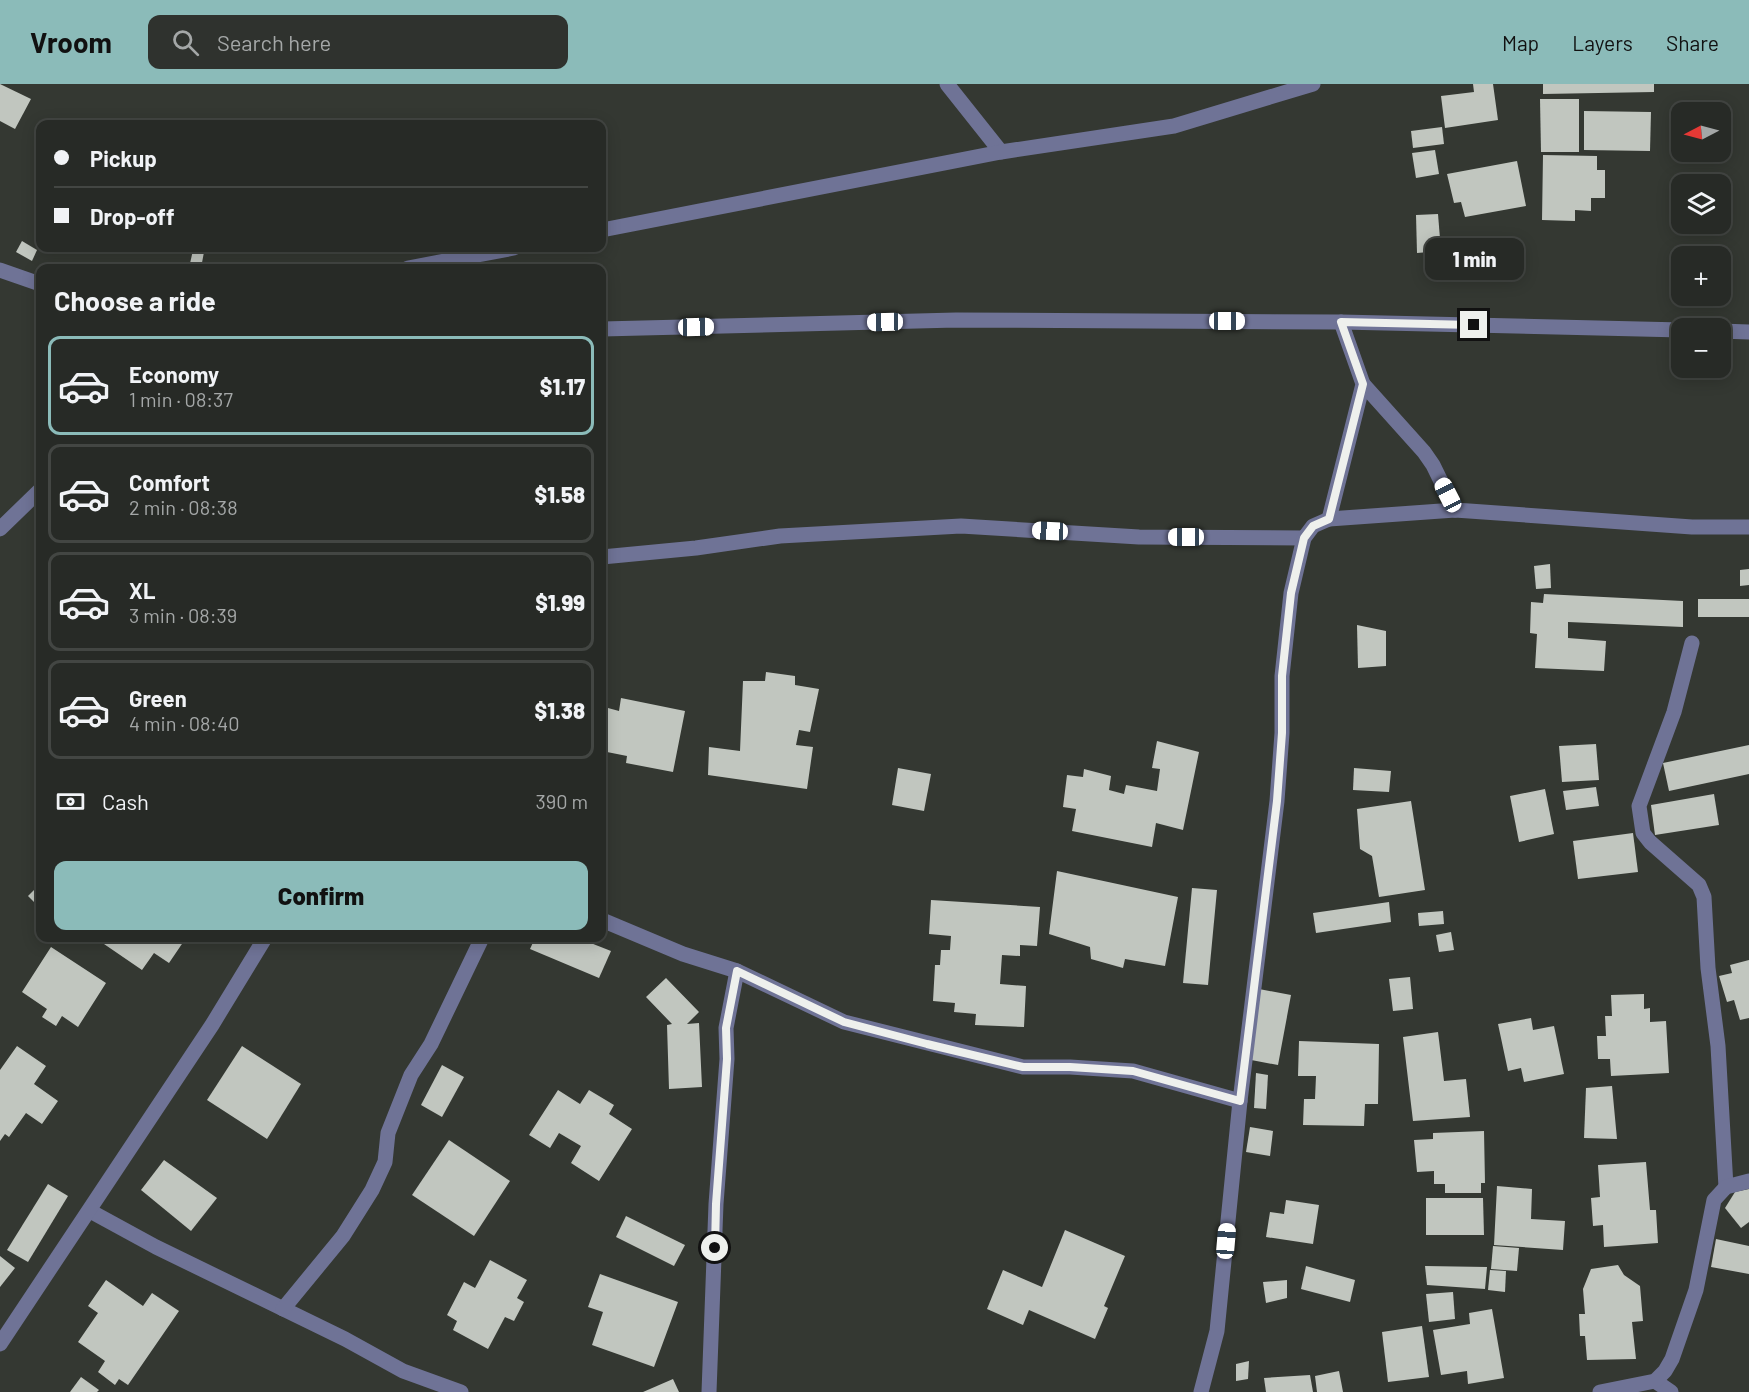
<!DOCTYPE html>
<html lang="en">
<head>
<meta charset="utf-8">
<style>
	body { margin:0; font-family:Barlow,sans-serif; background:#2f322e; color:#f1f3f6; height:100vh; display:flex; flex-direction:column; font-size:22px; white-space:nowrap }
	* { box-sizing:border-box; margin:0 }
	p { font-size:20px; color:#a4a7a7 }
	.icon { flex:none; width:33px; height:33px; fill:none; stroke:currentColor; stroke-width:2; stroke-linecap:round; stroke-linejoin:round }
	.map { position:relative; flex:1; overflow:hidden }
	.drawer { position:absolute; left:36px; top:180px; width:570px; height:678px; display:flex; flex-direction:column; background:#272a26; border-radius:12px; box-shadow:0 3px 15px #0003,0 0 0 2px #434643 }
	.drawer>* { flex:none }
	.hud { position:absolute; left:36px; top:36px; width:570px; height:132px; border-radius:12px; box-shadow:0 3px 15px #0003,0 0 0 2px #434643; display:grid; align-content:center; height:132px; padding:0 18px; background:#272a26 }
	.needle { width:39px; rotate:264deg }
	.tools { position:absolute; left:1671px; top:18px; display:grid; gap:12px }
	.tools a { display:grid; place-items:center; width:60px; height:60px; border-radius:12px; background:#272a26; box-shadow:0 3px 15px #0003,0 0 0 2px #434643; font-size:30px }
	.end { position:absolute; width:27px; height:27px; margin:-14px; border:8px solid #eef0ed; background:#111; box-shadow:0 0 0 3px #111 }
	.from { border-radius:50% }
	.bubble { position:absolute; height:42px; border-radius:12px; background:#272a26; box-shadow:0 3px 15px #0003,0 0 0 2px #434643; font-size:20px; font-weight:800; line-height:42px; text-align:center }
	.car { position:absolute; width:18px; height:36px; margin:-18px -9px; border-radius:8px; box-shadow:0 0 4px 2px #0007; background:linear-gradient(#fff 24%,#345 0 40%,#fff 0 76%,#345 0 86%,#fff 0) }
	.hud b { display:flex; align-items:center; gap:21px; height:57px; font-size:22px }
	.hud b+b { border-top:2px solid #434643 }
	.hud i { width:15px; height:15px; background:#f1f3f6 }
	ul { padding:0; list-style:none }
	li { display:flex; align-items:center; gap:18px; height:99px; margin:0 12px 9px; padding:0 6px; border:3px solid #434643; border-radius:12px }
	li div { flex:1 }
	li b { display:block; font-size:22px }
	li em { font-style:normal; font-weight:800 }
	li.current { border-color:#8bbbb9 }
	li>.icon { width:54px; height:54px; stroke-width:1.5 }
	h2 { padding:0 18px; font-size:27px; line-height:72px }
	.pay { display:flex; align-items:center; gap:15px; height:66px; padding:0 18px; font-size:22px }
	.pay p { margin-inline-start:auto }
	.button { display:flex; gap:12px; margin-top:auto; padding:12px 18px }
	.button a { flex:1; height:69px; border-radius:12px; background:#8bbbb9; color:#111; font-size:24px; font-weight:800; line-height:69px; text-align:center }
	header { display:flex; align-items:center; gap:36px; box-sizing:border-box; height:84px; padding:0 30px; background:#8bbbb9; color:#111 }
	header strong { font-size:28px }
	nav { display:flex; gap:33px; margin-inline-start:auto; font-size:21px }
	.search { width:420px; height:54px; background:#2f322e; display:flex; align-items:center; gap:15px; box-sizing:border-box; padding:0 21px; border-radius:12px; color:#a4a7a7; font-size:22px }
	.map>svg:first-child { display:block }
</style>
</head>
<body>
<header>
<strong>Vroom</strong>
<div class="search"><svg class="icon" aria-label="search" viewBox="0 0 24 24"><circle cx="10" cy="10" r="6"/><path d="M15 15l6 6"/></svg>Search here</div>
<nav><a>Map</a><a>Layers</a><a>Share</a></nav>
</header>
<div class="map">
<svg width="1749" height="1308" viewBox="0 0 1749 1308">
	<rect width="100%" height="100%" fill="#343832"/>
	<!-- building -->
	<g fill="#c1c6bf">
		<path d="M0,0L31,15L15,45L0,37Z"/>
		<path d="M1473,0H1493L1498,36L1445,44L1441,12L1474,8Z"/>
		<path d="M1543,0H1654V8L1543,10Z"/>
		<path d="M1540,15H1579V68H1541Z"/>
		<path d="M1584,27L1651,28L1650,67L1584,66Z"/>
		<path d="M1442,43L1444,60L1413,64L1411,47Z"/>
		<path d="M1435,66L1439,90L1416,94L1412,69Z"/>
		<path d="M1543,71L1597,72V86H1605V114H1591V127L1575,126V137L1542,136Z"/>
		<path d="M1517,77L1526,122L1465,133L1461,118L1454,119L1447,90Z"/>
		<path d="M1438,130L1441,167L1417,169L1416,131Z"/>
		<path d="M22,157L37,166L32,177L16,168Z"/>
		<path d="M193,166L204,168L201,184H189Z"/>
		<path d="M1550,480L1551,504L1536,505L1534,482Z"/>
		<path d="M1749,485V501L1740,502V486Z"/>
		<path d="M1544,510L1683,517V543L1568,538V554L1606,557L1604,587L1535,584L1537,550L1530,549L1531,518L1543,519Z"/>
		<rect x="1698" y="515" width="51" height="18"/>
		<path d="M1357,541L1386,547V582L1358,584Z"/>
		<path d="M766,588L795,592V601L819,605L810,648L799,646L796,661L813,663L807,705L708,691L709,663L740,667L743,597H765Z"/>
		<path d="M621,614L685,627L673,688L626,679L627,672L602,667L608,624L619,627Z"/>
		<path d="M1157,657L1199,668L1183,746L1156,739L1152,763L1072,747L1076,725L1063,723L1067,691L1083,693L1084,685L1111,692L1109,706L1124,710L1126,701L1157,707L1160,685L1152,684Z"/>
		<path d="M1596,660L1599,696L1562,698L1559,662Z"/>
		<path d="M1749,661V690L1669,707L1663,679Z"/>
		<path d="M898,684L931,690L924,727L892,721Z"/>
		<path d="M1354,684L1391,687L1389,708L1353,706Z"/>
		<path d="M1596,703L1599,722L1566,726L1563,707Z"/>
		<path d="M1545,705L1554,750L1519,758L1510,712Z"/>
		<path d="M1714,710L1719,741L1655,751L1651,721Z"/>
		<path d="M1411,717L1425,806L1379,813L1372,772L1360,765L1357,725Z"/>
		<path d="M1633,749L1638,788L1578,795L1573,757Z"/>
		<path d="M1057,787L1178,813L1165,882L1125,875L1123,884L1091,875L1090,863L1049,850Z"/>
		<path d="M40,800V821L39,823L28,812Z"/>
		<path d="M1192,804L1217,806L1208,901L1183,899Z"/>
		<path d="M931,816L1040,823L1037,862L1020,861V872L1002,871L1000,900L1026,902L1024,943L975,941L976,930L954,928L955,919L933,917L935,881H940L941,866H950L951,852L929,850Z"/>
		<path d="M1389,818L1391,838L1316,849L1313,829Z"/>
		<path d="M1443,827L1444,840L1419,842L1418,829Z"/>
		<path d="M1451,848L1454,866L1439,868L1436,851Z"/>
		<path d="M108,854H186L169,879L154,869L142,886L104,860Z"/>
		<path d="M535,854H578L611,867L599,894L530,865Z"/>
		<path d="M51,863L106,899L78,943L62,932L56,942L42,933L47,925L22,908Z"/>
		<path d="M1749,876V934L1740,936L1734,916L1727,918L1719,892L1732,889L1730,881Z"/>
		<path d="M1410,893L1413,925L1393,927L1389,895Z"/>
		<path d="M666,894L699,928L687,940L699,939L702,1003L669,1005L667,941L672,940L646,913Z"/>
		<path d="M1259,905L1291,911L1278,981L1246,975Z"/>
		<path d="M1644,910V925L1650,924V938L1666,937L1669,989L1611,992L1610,975H1598L1597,952H1606L1605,932H1612L1611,911Z"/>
		<path d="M1531,934L1533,946L1554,942L1564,990L1524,998L1521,984L1508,987L1498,940Z"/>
		<path d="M1438,948L1444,997L1466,995L1470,1033L1413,1037L1403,953Z"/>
		<path d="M1299,957L1379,960L1378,1020H1365L1364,1042L1303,1041L1304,1015H1315L1316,992H1298Z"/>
		<path d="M17,962L46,982L34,1000L58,1017L42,1040L26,1029L9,1053L5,1050L0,1057V986Z"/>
		<path d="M242,962L301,1000L267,1055L207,1016Z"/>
		<path d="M442,981L464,993L442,1033L421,1021Z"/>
		<path d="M1256,989L1268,991L1266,1025L1254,1024Z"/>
		<path d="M1612,1002L1617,1055L1584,1054L1586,1004Z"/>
		<path d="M558,1006L580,1020L589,1006L614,1021L609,1030L632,1045L599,1097L571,1079L581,1062L559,1049L550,1064L529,1051Z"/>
		<path d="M1250,1043L1273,1047L1270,1072L1246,1068Z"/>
		<path d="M1484,1047L1485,1099H1481V1109H1445V1100H1434V1087L1417,1088L1414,1056L1433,1055V1049Z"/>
		<path d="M449,1056L510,1097L474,1152L412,1111Z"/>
		<path d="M164,1076L217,1114L191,1147L141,1106Z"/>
		<path d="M1646,1078L1650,1126H1656L1658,1159L1604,1163L1603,1141L1593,1142L1591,1114L1600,1113L1598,1081Z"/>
		<path d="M48,1100L68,1112L28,1178L7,1166Z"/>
		<path d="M1497,1102L1532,1105L1531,1135L1565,1137L1563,1166L1494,1161Z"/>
		<path d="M1749,1105V1138L1741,1144L1725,1124L1735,1108Z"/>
		<path d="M1426,1114H1483L1484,1151H1426Z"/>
		<path d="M1286,1116L1319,1121L1313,1160L1266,1153L1270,1128L1284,1130Z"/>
		<path d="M626,1132L685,1161L674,1182L616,1153Z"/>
		<path d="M1065,1146L1125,1172L1104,1222L1108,1224L1095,1255L1029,1226L1023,1241L987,1225L1003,1186L1042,1203Z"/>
		<path d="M1716,1155L1749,1162V1190L1711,1183Z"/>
		<path d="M1493,1162L1519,1164L1517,1187L1491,1185Z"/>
		<path d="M0,1172L15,1184L0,1203Z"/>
		<path d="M490,1176L527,1196L517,1214L524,1218L514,1237L505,1233L488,1265L453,1246L457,1237L447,1231L464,1198L475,1204Z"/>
		<path d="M1618,1181L1624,1191L1640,1202L1643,1237L1632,1238L1636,1275L1587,1276L1585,1252H1580L1579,1230H1585L1583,1205L1591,1185Z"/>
		<path d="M1306,1182L1355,1196L1350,1218L1301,1205Z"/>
		<path d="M1425,1182L1487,1183L1485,1205L1427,1201Z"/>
		<path d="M1490,1186L1506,1187L1505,1208L1488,1206Z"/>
		<path d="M600,1190L678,1218L654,1283L592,1261L603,1228L588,1223Z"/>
		<path d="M106,1196L143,1222L152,1209L179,1227L128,1301L119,1295L115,1301L98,1288L105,1277L78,1258L98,1229L88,1222Z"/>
		<path d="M1287,1196V1214L1266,1219L1263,1198Z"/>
		<path d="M1453,1208L1455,1235L1429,1238L1426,1210Z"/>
		<path d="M1492,1225L1504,1294L1468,1300L1467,1287L1441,1291L1433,1246L1470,1240L1469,1229Z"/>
		<path d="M1422,1242L1429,1293L1388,1298L1382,1248Z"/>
		<path d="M1249,1277L1248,1295L1236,1297V1280Z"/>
		<path d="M1339,1287L1343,1308H1317L1315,1292Z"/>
		<path d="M1310,1291L1313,1308H1266L1264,1294Z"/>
		<path d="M81,1293L99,1306L97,1308H70Z"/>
		<path d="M673,1295L679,1308H643Z"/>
	</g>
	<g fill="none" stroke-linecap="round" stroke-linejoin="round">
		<!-- minor -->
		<g stroke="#6f7396" stroke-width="15">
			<path d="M947,0L1001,68"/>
			<path d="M602,146L1001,68L1174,42L1313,0"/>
			<path d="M408,184L514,164"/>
			<path d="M0,186L40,200"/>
			<path d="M602,245L956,236L1341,238L1682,246"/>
			<path d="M1720,247L1749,248"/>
			<path d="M1363,300L1424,368L1433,381L1455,426"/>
			<path d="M1329,435L1363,300L1341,238"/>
			<path d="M0,445L40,406"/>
			<path d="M602,473L696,464L780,452L961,442L1139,453L1304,454"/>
			<path d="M1692,559L1674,628L1639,722L1643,749L1650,758L1699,801L1704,813L1708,884L1718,962L1726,1103"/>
			<path d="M602,836L683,870L737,887L844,938L1023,983H1070L1133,987L1240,1017"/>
			<path d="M90,1127L156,1163L345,1255L403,1287L461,1308"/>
			<path d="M283,1225L343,1152L372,1106L385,1078L388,1049L411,991L431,960L482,854"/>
			<path d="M0,1260L212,941L265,854"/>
			<path d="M1655,1297L1671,1308"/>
			<path d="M709,1308L716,1120L727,975L726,944L737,887"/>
			<path d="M1201,1308L1217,1247L1240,1017L1277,717L1282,649V592L1291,509L1304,454L1313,442L1329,435L1455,426L1692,443H1749"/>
			<path d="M1600,1308L1655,1297L1665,1287L1672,1275L1696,1206L1714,1116L1726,1103L1749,1097"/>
		</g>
	</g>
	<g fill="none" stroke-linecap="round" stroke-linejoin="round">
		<!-- route -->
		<path stroke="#eef0ed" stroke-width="8" d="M715,1164L716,1120L727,975L726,944L737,887L844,938L927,960L1023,983H1070L1133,987L1240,1017L1277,717L1282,649V592L1291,509L1304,454L1313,442L1329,435L1363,300L1341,238L1474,241"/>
	</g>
</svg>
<div class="tools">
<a><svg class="needle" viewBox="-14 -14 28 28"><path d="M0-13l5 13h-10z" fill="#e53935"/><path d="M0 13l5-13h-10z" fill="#a4a7a7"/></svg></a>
<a><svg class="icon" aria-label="layers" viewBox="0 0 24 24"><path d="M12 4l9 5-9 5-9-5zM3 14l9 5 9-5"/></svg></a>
<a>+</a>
<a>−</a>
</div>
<i class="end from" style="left:715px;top:1164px"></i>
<i class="end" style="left:1474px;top:241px"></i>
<div class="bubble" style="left:1425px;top:154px;width:99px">1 min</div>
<i class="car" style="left:1227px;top:237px;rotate:90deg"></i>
<i class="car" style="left:885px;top:238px;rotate:269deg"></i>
<i class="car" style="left:696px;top:243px;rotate:89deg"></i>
<i class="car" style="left:1448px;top:411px;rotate:333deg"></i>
<i class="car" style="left:1050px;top:447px;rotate:273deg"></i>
<i class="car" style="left:1186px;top:453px;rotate:270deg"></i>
<i class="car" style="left:1226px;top:1157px;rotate:5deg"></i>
<div class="hud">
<b><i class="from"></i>Pickup</b>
<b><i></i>Drop-off</b>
</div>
<section class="drawer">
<h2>Choose a ride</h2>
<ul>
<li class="current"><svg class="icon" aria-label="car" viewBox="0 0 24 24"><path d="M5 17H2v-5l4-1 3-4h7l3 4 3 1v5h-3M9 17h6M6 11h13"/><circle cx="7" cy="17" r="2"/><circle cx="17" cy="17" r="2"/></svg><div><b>Economy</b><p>1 min · 08:37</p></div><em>$1.17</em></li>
<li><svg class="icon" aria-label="car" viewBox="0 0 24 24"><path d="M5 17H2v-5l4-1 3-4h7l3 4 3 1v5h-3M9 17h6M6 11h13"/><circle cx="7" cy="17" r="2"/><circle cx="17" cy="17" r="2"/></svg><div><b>Comfort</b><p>2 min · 08:38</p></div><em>$1.58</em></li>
<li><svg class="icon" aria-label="car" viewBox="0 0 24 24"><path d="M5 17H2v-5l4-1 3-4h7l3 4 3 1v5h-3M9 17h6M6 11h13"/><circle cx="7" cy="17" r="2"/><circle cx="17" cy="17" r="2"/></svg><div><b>XL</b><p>3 min · 08:39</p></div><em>$1.99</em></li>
<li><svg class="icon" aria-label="car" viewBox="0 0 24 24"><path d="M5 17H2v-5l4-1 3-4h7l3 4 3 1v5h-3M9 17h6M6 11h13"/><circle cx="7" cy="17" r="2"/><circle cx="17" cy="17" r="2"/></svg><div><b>Green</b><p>4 min · 08:40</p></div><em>$1.38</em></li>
</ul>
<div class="pay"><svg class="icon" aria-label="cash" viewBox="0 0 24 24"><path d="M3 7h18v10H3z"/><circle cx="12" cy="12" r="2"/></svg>Cash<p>390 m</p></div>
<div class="button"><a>Confirm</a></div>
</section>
</div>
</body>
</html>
